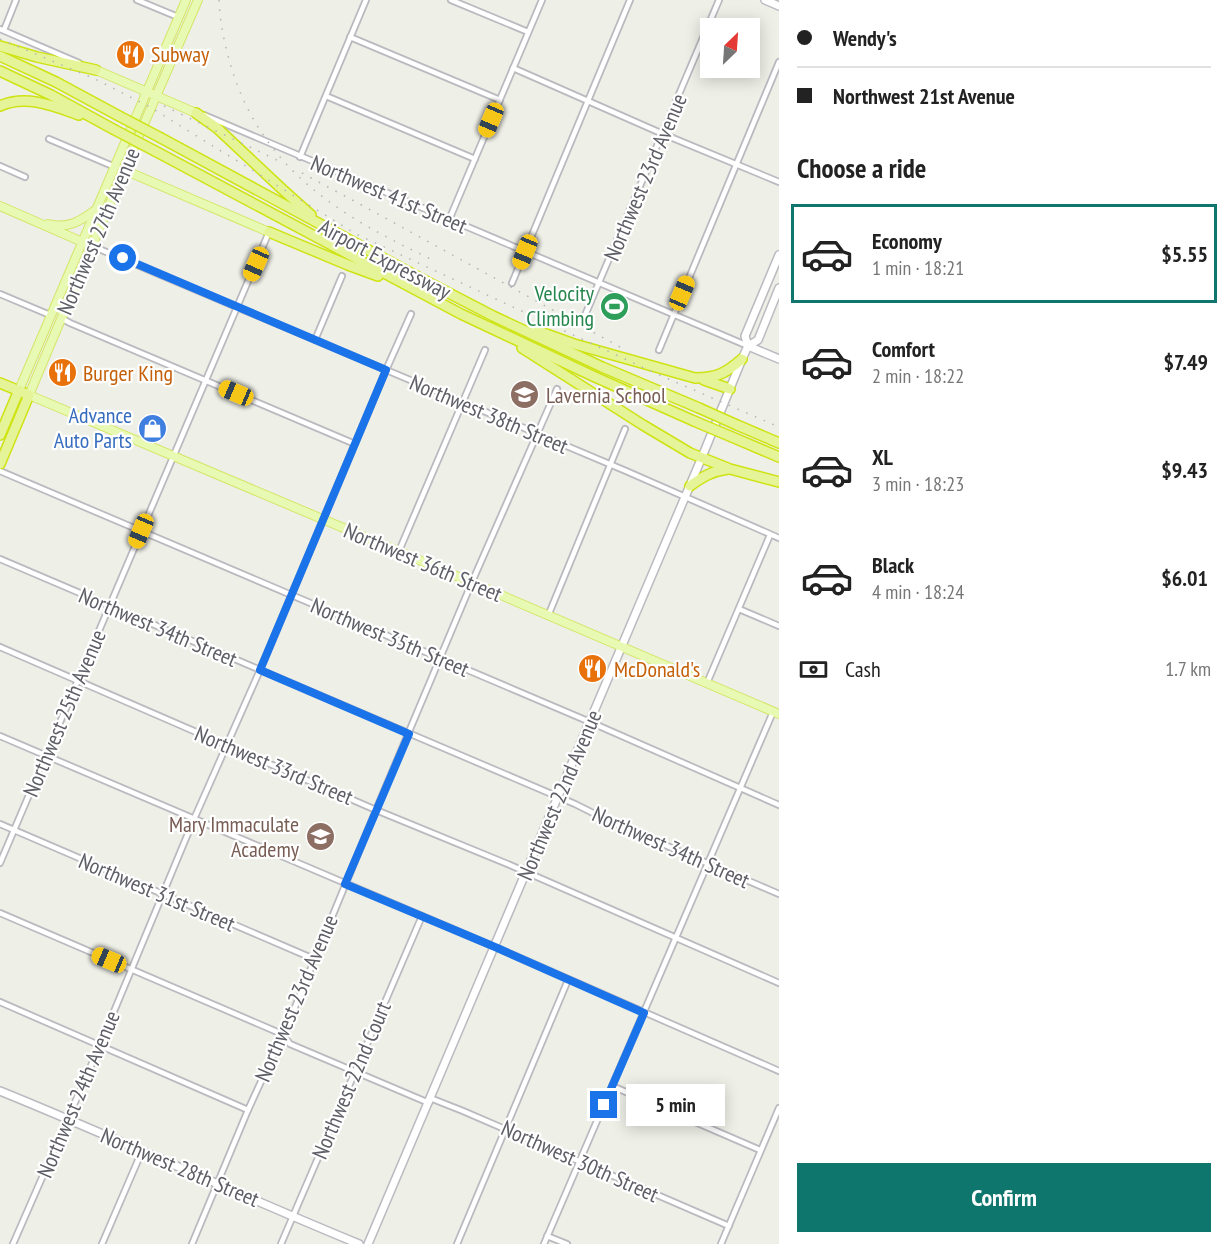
<!DOCTYPE html>
<html lang="en">
<head>
<meta charset="utf-8">
<style>
	body { margin:0; font-family:"PT Sans Narrow",sans-serif; background:#f2f2f2; color:#222; height:100vh; display:flex; flex-direction:column; font-size:22px; white-space:nowrap }
	* { box-sizing:border-box; margin:0 }
	p { font-size:20px; color:#767676 }
	.icon { flex:none; width:33px; height:33px; fill:none; stroke:currentColor; stroke-width:2; stroke-linecap:round; stroke-linejoin:round }
	.map { position:relative; flex:1; overflow:hidden }
	.drawer { display:flex; flex-direction:column; background:#fff; width:450px }
	.drawer>* { flex:none }
	.guide { display:grid; align-content:center; height:132px; padding:0 18px; background:#fff }
	.needle { width:39px; rotate:25deg }
	.tools { position:absolute; left:700px; top:18px; display:grid; gap:12px }
	.tools a { display:grid; place-items:center; width:60px; height:60px; border-radius:0px; background:#fff; box-shadow:0 3px 15px #0003; font-size:30px }
	.end { position:absolute; width:27px; height:27px; margin:-14px; border:8px solid #1a73e8; background:#fff; box-shadow:0 0 0 3px #fff }
	.from { border-radius:50% }
	.bubble { position:absolute; height:42px; border-radius:0px; background:#fff; box-shadow:0 3px 15px #0003; font-size:20px; font-weight:700; line-height:42px; text-align:center }
	.car { position:absolute; width:18px; height:36px; margin:-18px -9px; border-radius:8px; box-shadow:0 0 4px 2px #0007; background:linear-gradient(#f5c518 24%,#345 0 40%,#f5c518 0 76%,#345 0 86%,#f5c518 0) }
	.guide b { display:flex; align-items:center; gap:21px; height:57px; font-size:22px }
	.guide b+b { border-top:2px solid #e0e0e0 }
	.guide i { width:15px; height:15px; background:#222 }
	ul { padding:0; list-style:none }
	li { display:flex; align-items:center; gap:18px; height:99px; margin:0 12px 9px; padding:0 6px; border:3px solid transparent; border-radius:0px }
	li div { flex:1 }
	li b { display:block; font-size:22px }
	li em { font-style:normal; font-weight:700 }
	li.on { border-color:#0f766e }
	li>.icon { width:54px; height:54px; stroke-width:1.5 }
	h2 { padding:0 18px; font-size:27px; line-height:72px }
	.pay { display:flex; align-items:center; gap:15px; height:66px; padding:0 18px; font-size:22px }
	.pay p { margin-inline-start:auto }
	.cta { display:flex; gap:12px; margin-top:auto; padding:12px 18px }
	.cta a { flex:1; height:69px; border-radius:0px; background:#0f766e; color:#fff; font-size:24px; font-weight:700; line-height:69px; text-align:center }
	main { display:flex; flex:1; min-height:0 }
	.map>svg:first-child { display:block }
</style>
</head>
<body>
<main>
<div class="map">
<svg width="779" height="1244" viewBox="0 0 779 1244">
	<rect width="100%" height="100%" fill="#eeefe7"/>
	<g fill="none" stroke-linecap="round" stroke-linejoin="round">
		<defs>
			<g id="street">
				<path d="M137,0L178,17"/>
				<path d="M451,0L528,32"/>
				<path d="M0,29L79,63"/>
				<path d="M4,30L16,0"/>
				<path d="M350,37L500,100"/>
				<path d="M513,68L663,134L779,182"/>
				<path d="M326,96L475,159"/>
				<path d="M204,115L748,346"/>
				<path d="M49,139L115,167"/>
				<path d="M300,157L366,0"/>
				<path d="M0,166L25,177"/>
				<path d="M449,220L542,0"/>
				<path d="M92,246L626,471L779,538"/>
				<path d="M512,283L630,0"/>
				<path d="M0,294L50,315"/>
				<path d="M61,318L70,323L355,444"/>
				<path d="M583,320L719,0"/>
				<path d="M315,340L342,276"/>
				<path d="M659,350L779,62"/>
				<path d="M0,471L590,722L779,805"/>
				<path d="M399,551L485,350"/>
				<path d="M0,559L575,804L609,821L779,894"/>
				<path d="M739,609L779,626"/>
				<path d="M548,616L625,429"/>
				<path d="M0,647L376,810L510,865L779,983"/>
				<path d="M707,683L770,535"/>
				<path d="M0,736L495,947L779,1071"/>
				<path d="M0,824L314,959"/>
				<path d="M0,863L269,232"/>
				<path d="M0,913L282,1034L290,1044L429,1103"/>
				<path d="M0,1002L248,1110"/>
				<path d="M612,1086L760,1150"/>
				<path d="M430,1098L463,1111L729,1226"/>
				<path d="M547,1236L567,1244"/>
				<path d="M13,1244L100,1045L194,819L260,670L386,370L411,314"/>
				<path d="M102,1244L142,1151"/>
				<path d="M192,1244L248,1110L295,1007L376,810L472,582L557,389"/>
				<path d="M281,1244L422,916"/>
				<path d="M457,1244L568,980"/>
				<path d="M544,1244L773,712"/>
				<path d="M721,1244L779,1108"/>
			</g>
			<g id="secondary">
				<path d="M765,0L779,6"/>
				<path d="M748,346L745,336L779,255"/>
				<path d="M748,346L779,359"/>
				<path d="M0,1091C121,1140 239,1195 359,1244"/>
				<path d="M368,1244L702,457L742,359L748,346L758,340L779,288"/>
			</g>
			<g id="primary">
				<path d="M198,0L124,170L29,395L405,554L779,714"/>
				<path d="M96,70L196,113"/>
				<path d="M124,170L269,232"/>
				<path d="M0,206L87,244"/>
				<path d="M48,224C67,229 79,222 94,211"/>
				<path d="M19,390L186,0"/>
			</g>
			<g id="highway">
				<path d="M0,46L37,57L96,70"/>
				<path d="M0,56L56,82L119,116"/>
				<path d="M0,71L51,95L113,129"/>
				<path d="M0,106C26,94 54,106 79,115"/>
				<path d="M196,113L217,128L282,189L311,215"/>
				<path d="M161,138L418,277L493,316L602,367L699,408"/>
				<path d="M155,151L461,314L595,377L694,421"/>
				<path d="M269,232L348,265L378,276"/>
				<path d="M535,330L574,344L695,378C717,378 726,373 742,359"/>
				<path d="M522,348L643,425L690,453L730,469L779,482"/>
				<path d="M704,380L730,389"/>
				<path d="M0,383L29,395L0,464"/>
				<path d="M737,425L779,443"/>
				<path d="M0,435L19,390"/>
				<path d="M732,437L779,457"/>
				<path d="M690,486C702,477 712,471 728,469"/>
			</g>
		</defs>
		<!-- street casing -->
		<use href="#street" stroke="#bab9bf" stroke-width="8"/>
		<!-- secondary casing -->
		<use href="#secondary" stroke="#bbbac1" stroke-width="10"/>
		<!-- primary casing -->
		<use href="#primary" stroke="#d5e669" stroke-width="10"/>
		<!-- highway casing -->
		<use href="#highway" stroke="#cee313" stroke-width="12"/>
		<!-- street -->
		<use href="#street" stroke="#fff" stroke-width="4.5"/>
		<!-- secondary -->
		<use href="#secondary" stroke="#fff" stroke-width="7"/>
		<!-- primary -->
		<use href="#primary" stroke="#e7f9b3" stroke-width="8"/>
		<!-- highway -->
		<use href="#highway" stroke="#e6f499" stroke-width="9"/>
		<!-- rail -->
		<g stroke="#b5b5b6" stroke-width="1.5" stroke-dasharray="1.5 8" stroke-linecap="butt">
			<path d="M219,0C220,26 226,51 234,76C268,175 346,219 435,261"/>
			<path d="M0,39L95,79L148,106L356,234L657,374L779,427"/>
			<path d="M164,106L281,162"/>
			<path d="M302,173L367,208L620,347"/>
		</g>
		<defs>
			<g id="highway-bridge">
				<path d="M119,116L161,138"/>
				<path d="M113,129L155,151"/>
				<path d="M699,408L737,425"/>
				<path d="M694,421L732,437"/>
			</g>
		</defs>
		<!-- highway-bridge casing -->
		<use href="#highway-bridge" stroke="#cee313" stroke-width="12" stroke-linecap="butt"/>
		<!-- highway-bridge -->
		<use href="#highway-bridge" stroke="#e6f499" stroke-width="9"/>
	</g>
	<g fill="none" stroke-linecap="round" stroke-linejoin="round">
		<!-- route -->
		<path stroke="#1a73e8" stroke-width="8" d="M123,258L386,370L260,670L409,734L345,884L495,947L644,1013L604,1105"/>
	</g>
	<!-- icons -->
	<defs>
		<symbol id="restaurant-disc" viewBox="-11 -11 22 22"><circle r="9.5" fill="#e8710a" stroke="#fff"/><path d="M-5-6h1v4h1v-4h1v4h1v-4h1v5L-1.5 .5V6h-2V.5L-5-1ZM5-6V6H3V1.5H1.5Q1.5-4 5-6Z" fill="#fff"/></symbol>
		<symbol id="stadium-disc" viewBox="-11 -11 22 22"><circle r="9.5" fill="#2e9e5b" stroke="#fff"/><path d="M0-5a6.5 5 0 1 0 0 10a6.5 5 0 1 0 0-10ZM-3.5-1.8h7v3.6h-7Z" fill="#fff"/></symbol>
		<symbol id="school-disc" viewBox="-11 -11 22 22"><circle r="9.5" fill="#8d6e63" stroke="#fff"/><path d="M0-5L7-2L0 1L-7-2ZM-4 1L0 2.5L4 1V4Q0 6-4 4Z" fill="#fff"/></symbol>
		<symbol id="shop-disc" viewBox="-11 -11 22 22"><circle r="9.5" fill="#3f7fe0" stroke="#fff"/><path d="M-5-2.5h2.3a2.7 3.5 0 0 1 5.4 0H5L5.5 6h-11ZM-1.5-2.5h3a1.5 2.3 0 0 0-3 0Z" fill="#fff"/></symbol>
	</defs>
	<g fill-rule="evenodd">
		<use href="#restaurant-disc" x="114" y="38" width="33" height="33"/>
		<use href="#stadium-disc" x="598" y="290" width="33" height="33"/>
		<use href="#restaurant-disc" x="46" y="356" width="33" height="33"/>
		<use href="#school-disc" x="508" y="378" width="33" height="33"/>
		<use href="#shop-disc" x="136" y="412" width="33" height="33"/>
		<use href="#restaurant-disc" x="576" y="652" width="33" height="33"/>
		<use href="#school-disc" x="304" y="820" width="33" height="33"/>
	</g>
	<g text-anchor="middle" dominant-baseline="central" stroke-width="4.5" stroke-linejoin="round" paint-order="stroke">
		<!-- food labels -->
		<g font-size="22" fill="#c56008" stroke="#fff" text-anchor="start">
			<text x="151" y="54">Subway</text>
			<text x="83" y="373">Burger King</text>
			<text x="614" y="669">McDonald's</text>
		</g>
		<!-- street labels -->
		<g font-size="22" fill="#5e5f66" stroke="#fff">
			<text transform="translate(645 177) rotate(-67)">Northwest 23rd Avenue</text>
			<text transform="translate(389 194) rotate(23)">Northwest 41st Street</text>
			<text transform="translate(98 231) rotate(-67)">Northwest 27th Avenue</text>
			<text transform="translate(385 259) rotate(28)">Airport Expressway</text>
			<text transform="translate(489 414) rotate(23)">Northwest 38th Street</text>
			<text transform="translate(423 562) rotate(23)">Northwest 36th Street</text>
			<text transform="translate(158 627) rotate(23)">Northwest 34th Street</text>
			<text transform="translate(390 637) rotate(23)">Northwest 35th Street</text>
			<text transform="translate(64 713) rotate(-67)">Northwest 25th Avenue</text>
			<text transform="translate(274 765) rotate(23)">Northwest 33rd Street</text>
			<text transform="translate(559 795) rotate(-67)">Northwest 22nd Avenue</text>
			<text transform="translate(671 847) rotate(24)">Northwest 34th Street</text>
			<text transform="translate(157 892) rotate(23)">Northwest 31st Street</text>
			<text transform="translate(296 998) rotate(-67)">Northwest 23rd Avenue</text>
			<text transform="translate(351 1080) rotate(-67)">Northwest 22nd Court</text>
			<text transform="translate(78 1094) rotate(-67)">Northwest 24th Avenue</text>
			<text transform="translate(580 1161) rotate(24)">Northwest 30th Street</text>
			<text transform="translate(180 1167) rotate(23)">Northwest 28th Street</text>
		</g>
		<!-- leisure labels -->
		<g font-size="22" fill="#27864d" stroke="#fff" text-anchor="end">
			<text x="594" y="293">Velocity<tspan x="594" dy="25">Climbing</tspan></text>
		</g>
		<!-- education labels -->
		<g font-size="22" fill="#785e54" stroke="#fff" text-anchor="start">
			<text x="546" y="395">Lavernia School</text>
			<text x="299" y="824" text-anchor="end">Mary Immaculate<tspan x="299" dy="25">Academy</tspan></text>
		</g>
		<!-- shop labels -->
		<g font-size="22" fill="#366cbe" stroke="#fff" text-anchor="end">
			<text x="132" y="415">Advance<tspan x="132" dy="25">Auto Parts</tspan></text>
		</g>
	</g>
</svg>
<div class="tools">
<a><svg class="needle" viewBox="-14 -14 28 28"><path d="M0-13l5 13h-10z" fill="#e53935"/><path d="M0 13l5-13h-10z" fill="#767676"/></svg></a>
</div>
<i class="end from" style="left:123px;top:258px"></i>
<i class="end" style="left:604px;top:1105px"></i>
<div class="bubble" style="left:626px;top:1084px;width:99px">5 min</div>
<i class="car" style="left:491px;top:120px;rotate:203deg"></i>
<i class="car" style="left:525px;top:252px;rotate:202deg"></i>
<i class="car" style="left:256px;top:264px;rotate:204deg"></i>
<i class="car" style="left:682px;top:293px;rotate:23deg"></i>
<i class="car" style="left:236px;top:393px;rotate:293deg"></i>
<i class="car" style="left:141px;top:531px;rotate:203deg"></i>
<i class="car" style="left:109px;top:960px;rotate:293deg"></i>
</div>
<section class="drawer">
<div class="guide">
<b><i class="from"></i>Wendy's</b>
<b><i></i>Northwest 21st Avenue</b>
</div>
<h2>Choose a ride</h2>
<ul>
<li class="on"><svg class="icon" aria-label="car" viewBox="0 0 24 24"><path d="M5 17H2v-5l4-1 3-4h7l3 4 3 1v5h-3M9 17h6M6 11h13"/><circle cx="7" cy="17" r="2"/><circle cx="17" cy="17" r="2"/></svg><div><b>Economy</b><p>1 min · 18:21</p></div><em>$5.55</em></li>
<li><svg class="icon" aria-label="car" viewBox="0 0 24 24"><path d="M5 17H2v-5l4-1 3-4h7l3 4 3 1v5h-3M9 17h6M6 11h13"/><circle cx="7" cy="17" r="2"/><circle cx="17" cy="17" r="2"/></svg><div><b>Comfort</b><p>2 min · 18:22</p></div><em>$7.49</em></li>
<li><svg class="icon" aria-label="car" viewBox="0 0 24 24"><path d="M5 17H2v-5l4-1 3-4h7l3 4 3 1v5h-3M9 17h6M6 11h13"/><circle cx="7" cy="17" r="2"/><circle cx="17" cy="17" r="2"/></svg><div><b>XL</b><p>3 min · 18:23</p></div><em>$9.43</em></li>
<li><svg class="icon" aria-label="car" viewBox="0 0 24 24"><path d="M5 17H2v-5l4-1 3-4h7l3 4 3 1v5h-3M9 17h6M6 11h13"/><circle cx="7" cy="17" r="2"/><circle cx="17" cy="17" r="2"/></svg><div><b>Black</b><p>4 min · 18:24</p></div><em>$6.01</em></li>
</ul>
<div class="pay"><svg class="icon" aria-label="cash" viewBox="0 0 24 24"><path d="M3 7h18v10H3z"/><circle cx="12" cy="12" r="2"/></svg>Cash<p>1.7 km</p></div>
<div class="cta"><a>Confirm</a></div>
</section>
</main>
</body>
</html>
